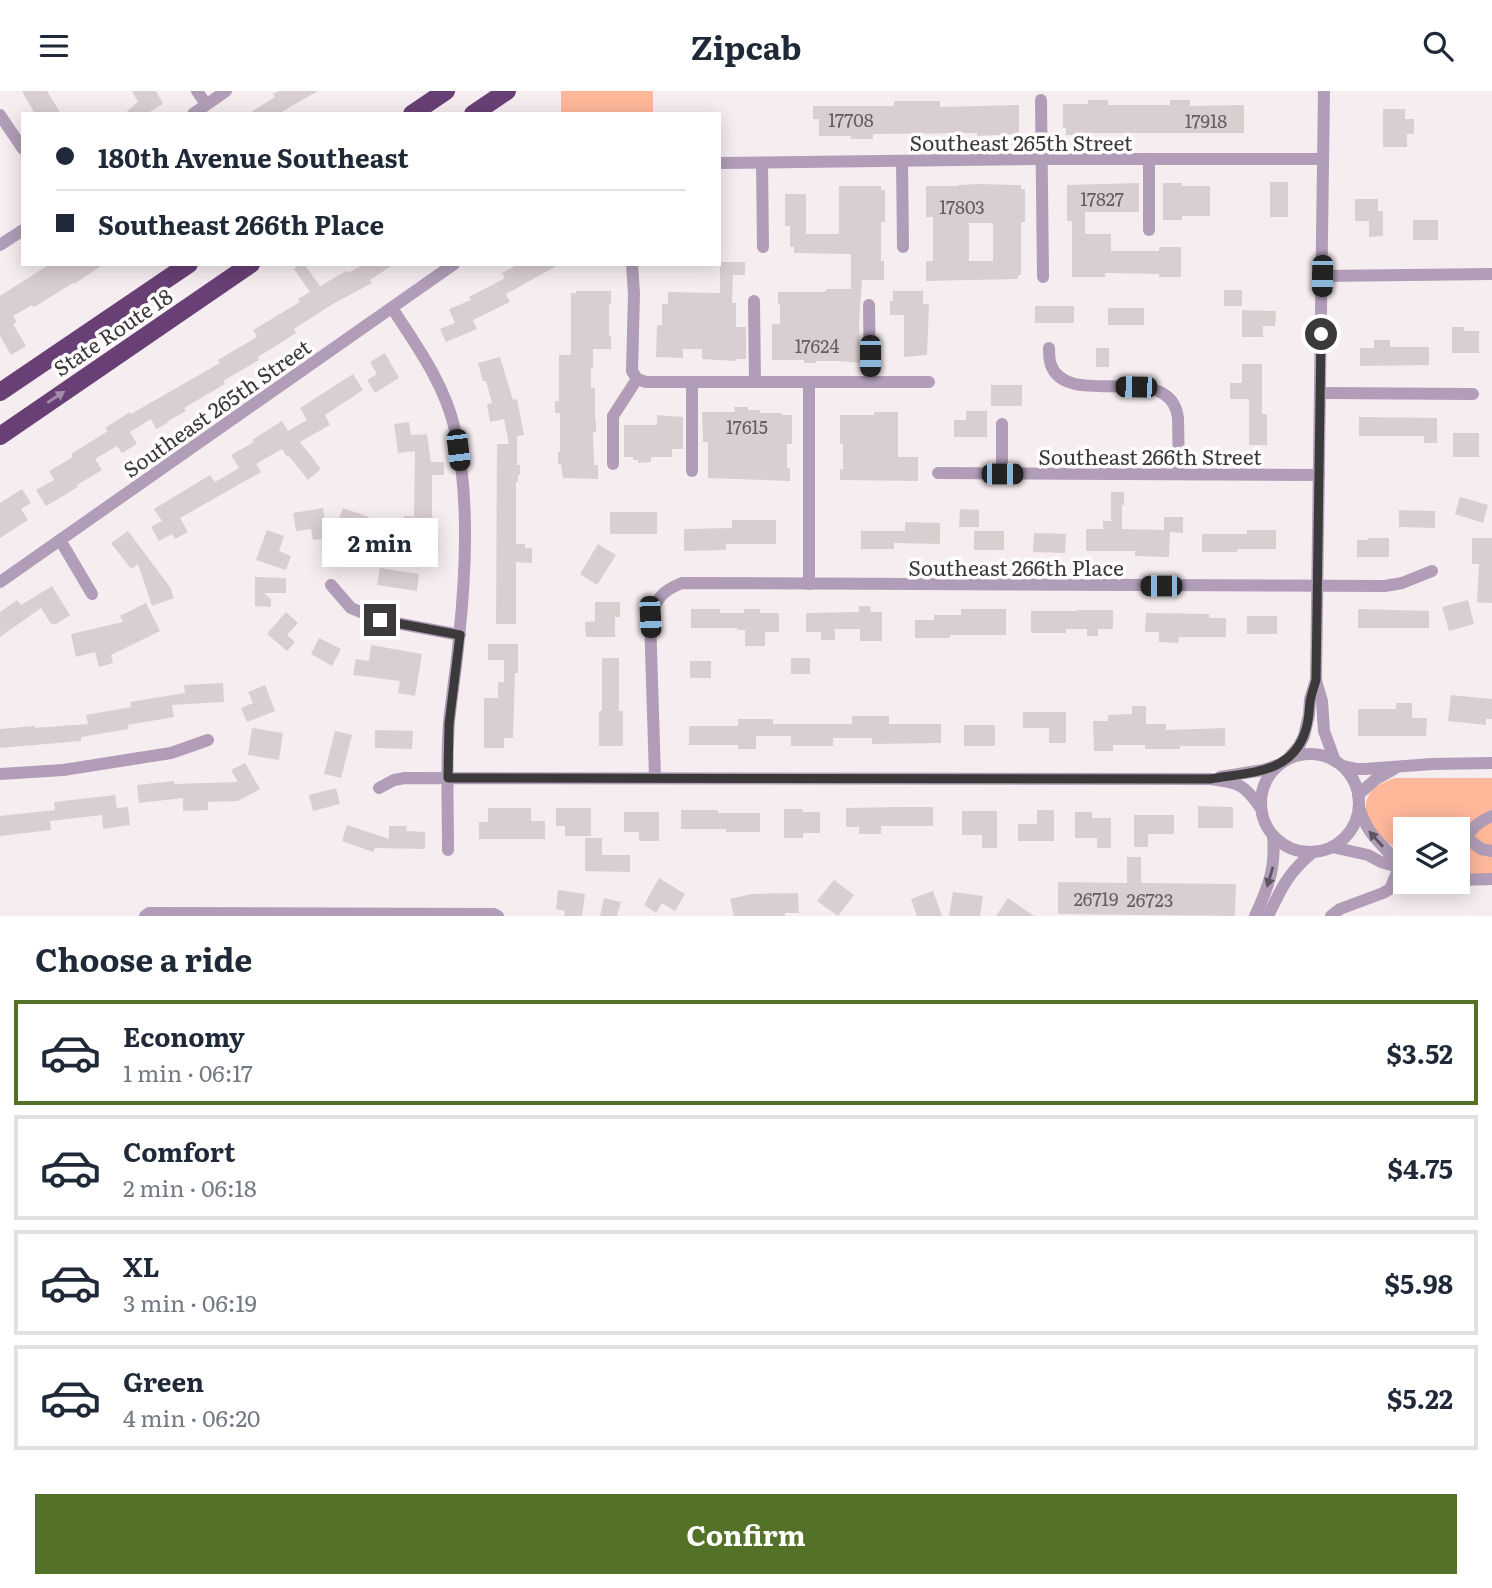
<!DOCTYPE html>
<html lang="en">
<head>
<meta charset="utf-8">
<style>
	body { margin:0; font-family:Literata,serif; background:#f2f2f3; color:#1f2937; height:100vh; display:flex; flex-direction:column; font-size:26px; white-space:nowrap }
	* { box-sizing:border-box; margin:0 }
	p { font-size:23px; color:#747a83 }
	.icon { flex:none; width:38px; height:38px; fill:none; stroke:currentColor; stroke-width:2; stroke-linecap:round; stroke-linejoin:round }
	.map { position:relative; height:825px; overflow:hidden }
	.details { display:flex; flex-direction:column; background:#fff; flex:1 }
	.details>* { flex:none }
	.top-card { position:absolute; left:21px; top:21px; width:700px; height:154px; border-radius:0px; box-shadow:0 4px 18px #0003; display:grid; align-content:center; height:154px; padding:0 35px; background:#fff }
	.fabs { position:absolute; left:1393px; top:726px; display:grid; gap:14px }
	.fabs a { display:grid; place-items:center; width:77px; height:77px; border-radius:0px; background:#fff; box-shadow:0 4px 18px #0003; font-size:35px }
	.end { position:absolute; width:32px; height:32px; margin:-16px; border:9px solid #3c393a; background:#fff; box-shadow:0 0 0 4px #fff }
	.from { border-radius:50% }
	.bubble { position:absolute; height:49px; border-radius:0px; background:#fff; box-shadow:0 4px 18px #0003; font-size:23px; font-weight:700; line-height:49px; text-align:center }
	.car { position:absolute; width:21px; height:42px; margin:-21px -10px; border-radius:9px; box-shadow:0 0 5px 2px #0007; background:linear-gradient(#222 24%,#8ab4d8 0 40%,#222 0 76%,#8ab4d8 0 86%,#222 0) }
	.top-card b { display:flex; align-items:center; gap:24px; height:66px; font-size:26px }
	.top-card b+b { border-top:2px solid #e0e1e3 }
	.top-card i { width:18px; height:18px; background:#1f2937 }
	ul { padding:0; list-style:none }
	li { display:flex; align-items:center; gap:21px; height:105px; margin:0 14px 10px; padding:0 21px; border:4px solid #e0e1e3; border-radius:0px }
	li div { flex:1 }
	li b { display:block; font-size:26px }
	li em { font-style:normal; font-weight:700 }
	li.selected { border-color:#537127 }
	li>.icon { width:63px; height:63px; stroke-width:1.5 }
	h2 { padding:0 35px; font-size:32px; line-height:84px }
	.primary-button { display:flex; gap:14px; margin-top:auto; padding:14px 35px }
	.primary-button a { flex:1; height:80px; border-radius:0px; background:#537127; color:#fff; font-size:28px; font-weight:700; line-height:80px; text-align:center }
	header { display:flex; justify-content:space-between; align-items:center; height:91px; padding:0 35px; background:#fff; font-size:32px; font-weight:700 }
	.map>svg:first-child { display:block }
</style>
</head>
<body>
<header><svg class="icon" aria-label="menu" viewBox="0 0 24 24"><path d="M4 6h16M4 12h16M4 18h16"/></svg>Zipcab<svg class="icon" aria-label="search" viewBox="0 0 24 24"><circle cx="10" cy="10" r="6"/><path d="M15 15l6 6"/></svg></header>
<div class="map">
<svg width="1492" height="825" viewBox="0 0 1492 825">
	<rect width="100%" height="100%" fill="#f6edf1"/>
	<!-- green -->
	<g fill="#ffb89a">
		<rect x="561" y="0" width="92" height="23"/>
		<path d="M1395,687H1492V794L1428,795V791H1458V738H1405V763C1399,759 1392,755 1386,750C1358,726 1357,698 1395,687Z"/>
	</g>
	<!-- building -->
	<g fill="#dacfd0" fill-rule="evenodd">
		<path d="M22,0H47L61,23H35Z"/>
		<path d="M132,0H156L163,13L146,23H124L138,11Z"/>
		<path d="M279,0H318L278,23H248L275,6L273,3Z"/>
		<path d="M1088,9H1108V14H1170V9H1190V15L1244,14V42H1082V44H1066V37H1063V13H1088Z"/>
		<path d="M894,10H940V16L1019,14V43L977,45V42L873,43V48H851V45H819V28H813V15H894Z"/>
		<path d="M1383,18H1405V28H1414V43H1407V56H1383Z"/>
		<rect x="1270" y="91" width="18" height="35"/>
		<path d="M1139,92V121H1085V143H1111V160H1159V156H1181V186H1159V183L1105,182V186H1072V130H1067V94Z"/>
		<path d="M1163,92H1182V95H1210V125H1182V129H1163Z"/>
		<path d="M979,93L1021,94V98H1025V131H1021V184H1018V188L926,190V170H933V126H926V95H958V94ZM969,132H993V170H969Z"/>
		<path d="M839,95H881V99H885V131H881V170H884V189H862L859,234L861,272L838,270H816V272H804V269H772V233H780V213H778V201H823L826,200V198H851V163L794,162V156H790V135H785V103H806V143H839Z"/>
		<path d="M1355,108H1378V120H1383V145L1369,146V130H1355Z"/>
		<rect x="1413" y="129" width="25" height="20"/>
		<path d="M720,171H745V184H733L732,212H736V236H746V268H735V270L702,268V258H683V267L656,266L657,234H662V213H668V201L720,202Z"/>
		<path d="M50,173H104L74,193L73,192L34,216L32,214L13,225L17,231L13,233L26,255L11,264L0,245V205Z"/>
		<path d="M300,173H304L320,195L346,180L348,182L364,173H394L370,189L372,192L331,214L294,238L296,242L258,266L259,269L223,290L225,293L184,317L186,320L168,330L169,331L156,338L151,328L130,341L137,353L122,362L117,355L95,368L102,379L77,394L78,396L46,415L36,399L54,389L49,380L73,366L71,363L108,340L105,337L130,321L131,323L220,272L218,269L257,246L253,239L300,211L298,208L310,201L294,178Z"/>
		<path d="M519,173H560L506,203L510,211L473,229L477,238L446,251L440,238L455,232L449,218L471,209L469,206L505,187L502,182Z"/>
		<rect x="1224" y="199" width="18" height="16"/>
		<path d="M576,200H611V213H609V245H611V258H593V277H591V297H595V329H596V341H593L594,374H598V388L563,387L561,373H558V361H560V322H555V310H559V264H571V202H576Z"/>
		<path d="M893,200H923V213H929L927,264L904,266V224H890V210H893Z"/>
		<rect x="1035" y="215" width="39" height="17"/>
		<rect x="1108" y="217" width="36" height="17"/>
		<path d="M1242,219L1276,220L1275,235H1263V246H1242Z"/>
		<path d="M1452,236H1464V240H1479V262H1452Z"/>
		<path d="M1374,249H1390V256H1429V274L1360,275V257H1374Z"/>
		<rect x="1096" y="257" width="13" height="19"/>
		<path d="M385,262L399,287L375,302L367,289L377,283L370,271Z"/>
		<path d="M500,266L513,309L517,308L524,344L517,345V374H520V384H518V391H516V453H525V457H532V472L516,471V533H496L497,353H509L504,328L490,331L487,313L492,312L486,290H483L478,272Z"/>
		<path d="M1242,273H1262V323H1267V354H1249V308H1230V292H1242Z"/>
		<path d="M353,283L363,299L325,324L330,334L300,351L321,378L308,389L289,365L287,366L282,358L256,373L261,381L180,427L188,441L175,448L172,443L159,450L151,436L162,430L154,418L210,384L215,391L239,377L231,364L254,351L252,349L282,330L288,340L307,329L300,317Z"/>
		<rect x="991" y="294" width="31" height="21"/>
		<path d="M734,316H748V319H760V322H782V324H792V353H787V377H790V390L708,387V351H703L702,321H735Z"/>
		<path d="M966,320H987V346H954V329H966Z"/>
		<path d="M874,321H898V366H918V390L840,389V378H843V353H840V324H874Z"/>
		<path d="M657,324L683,326V358H672V366H651V371L638,372V369H633V366H624V334H657Z"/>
		<path d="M1359,326L1437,327V352H1424V345H1359Z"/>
		<path d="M409,331L411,344L427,343L431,371H444V384H432V426H434V444H421L420,451H404V425H414L415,360L398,362L394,333Z"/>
		<rect x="1453" y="342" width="26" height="24"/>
		<path d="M22,398L31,412L21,418L28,429L0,447V412Z"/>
		<path d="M1111,401H1124V414H1122V438L1164,439V426H1183V442L1170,441L1169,466L1135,465V460H1086V438H1103V430H1111Z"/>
		<path d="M1460,406L1488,414L1483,432L1455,423Z"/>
		<path d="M323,417L328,447L313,449L311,438L296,440L293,422Z"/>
		<path d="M343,417L369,426L359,455L346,450L351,438L337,433Z"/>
		<path d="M960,418L979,419V436H959Z"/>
		<path d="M1399,419L1435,420V437L1399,436Z"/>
		<rect x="610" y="421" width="47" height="22"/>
		<path d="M732,429H776V453H726V459L684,460V438L732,437Z"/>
		<path d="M905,431L940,432V453L894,452V458H861V440H905Z"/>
		<path d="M267,439L284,445L279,460L291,465L286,479L256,469Z"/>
		<path d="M1247,439H1276V458H1237V461H1202V443H1247Z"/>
		<path d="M128,440L170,496L174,507L152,515L138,473L131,478L111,452Z"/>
		<rect x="974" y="440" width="30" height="19"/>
		<path d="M1034,442L1066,443L1065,462L1033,461Z"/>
		<path d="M1368,447H1389V466H1357V449H1368Z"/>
		<path d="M1472,447H1492V512L1477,511L1479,473H1472Z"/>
		<path d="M598,453L616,464L597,494L580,483Z"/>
		<path d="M380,477L419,483L417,500L377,494Z"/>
		<path d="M255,486L286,487V502H264L271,508V516L255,515Z"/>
		<path d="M52,495L70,524L56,533H51L41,517L0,546V521L17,509L21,514Z"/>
		<path d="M1468,509L1474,533L1449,540L1442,516Z"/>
		<path d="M595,511H620V526H615V546H586L585,531L595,530Z"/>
		<path d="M146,512L160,540L111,564L113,572L99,576L95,561L76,566L71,543L123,531L120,525Z"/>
		<path d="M859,515H870L871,521H882V550H860V538H835V549H821V541H806V522L859,521Z"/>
		<path d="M691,518H720V522H744V518H760V522H779V541H765V555H745V539H737V537H691Z"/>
		<path d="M961,518H1006V544H950V547H915V529H934V524H961Z"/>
		<path d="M1358,518L1429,520V537H1358Z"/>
		<path d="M1076,519H1113V538H1098V545H1087V538H1066V542H1031V520H1076Z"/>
		<path d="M286,521L298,532L287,544L295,551L287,560L267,543Z"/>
		<path d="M1146,522L1209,523V527H1226V546H1179L1178,552L1159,551V541H1145Z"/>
		<rect x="1247" y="525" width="30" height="18"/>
		<path d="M319,547L341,558L332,575L311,563Z"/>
		<path d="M488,553H518V582H515L513,647H504V657H484V607H498V591H504V569H488Z"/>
		<path d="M371,554L422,563L415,605L398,602L400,590L353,584L356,568L369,570Z"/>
		<path d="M602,567H619V620H623V655H599V620H602Z"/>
		<rect x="791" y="567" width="19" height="16"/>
		<rect x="690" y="570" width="21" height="17"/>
		<path d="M223,592L224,611L172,614L174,626L128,634L129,638L81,646V650L0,657V638L35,635V637L88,633L86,624L131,616L130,611L185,602L184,594Z"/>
		<path d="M265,594L275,620L247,631L241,617L253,612L248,601Z"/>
		<path d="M1451,604L1492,608V628H1486V634L1448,630Z"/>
		<path d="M1396,612H1412V627H1427L1426,645H1358V618H1396Z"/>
		<path d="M1132,615H1146V633H1166V639L1225,637V655H1180V658H1145V654H1113V660H1094L1093,630H1108V624L1132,623Z"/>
		<path d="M1023,621H1066V652H1049V637H1023Z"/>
		<path d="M852,625H889V633H941V652L872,653V647H833V655H791V645H756V658H738V654H689V635H738V628H773V633H852Z"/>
		<rect x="964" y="634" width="31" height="21"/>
		<path d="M252,637L283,642L279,669L248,664Z"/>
		<path d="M375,639L413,640L412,658L375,657Z"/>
		<path d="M335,640L352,644L341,687L324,683Z"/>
		<path d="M245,672L260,698L238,710L208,711V719L183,720V707L139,712L137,694L174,690V693L238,691L231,679Z"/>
		<path d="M336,697L340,713L313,720L309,704Z"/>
		<path d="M115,704L117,717L128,716L130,734L103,738L102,724L50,730L51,739L0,745V725L55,719L54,711Z"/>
		<path d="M1198,715L1233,716V737H1198Z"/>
		<path d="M899,716H933V735H881V743H859V736H846V717Z"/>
		<path d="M488,717H531V730H545V748H479V731H488Z"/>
		<path d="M556,717H591V745H565V735H556Z"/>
		<path d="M784,718H803V721H820V742H803V747H784Z"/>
		<path d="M681,719H718V722H760V741H726V738H681Z"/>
		<path d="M1037,719H1054V750H1018V733H1037Z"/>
		<path d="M962,720H997V757H982V744H962Z"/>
		<path d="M624,721H659V750H639V741H624Z"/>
		<path d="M1075,721H1092V727H1111V757H1097V747H1075Z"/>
		<path d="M1134,724H1174V743H1148V756H1134Z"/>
		<path d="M347,734L389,748V735H407L406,740L425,741V758L375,757L373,761L342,750Z"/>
		<path d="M585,747H602V764H630V781L585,780Z"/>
		<path d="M1127,766H1141V792L1236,793L1235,825L1058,823V791L1127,792Z"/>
		<path d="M659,787L685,803L675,820L662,812L656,822L644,814Z"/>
		<path d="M834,789L854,804L838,825L817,810Z"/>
		<path d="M558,799L585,803L582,825H564L565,820L556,818Z"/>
		<path d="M933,800L942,825H917L911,808Z"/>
		<path d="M953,801L983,805L980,825H949Z"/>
		<path d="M798,802L799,822H785V825H734L730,808L752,803Z"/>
		<path d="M604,807L621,811L617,825H600Z"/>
		<path d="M1008,807L1034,825H996Z"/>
	</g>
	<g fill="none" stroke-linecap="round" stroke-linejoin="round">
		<!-- minor -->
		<g stroke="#b19db7" stroke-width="12">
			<path d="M197,0L206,13"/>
			<path d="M1041,9L1043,186"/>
			<path d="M193,23L226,0"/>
			<path d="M0,24L23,58"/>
			<path d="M902,70L903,156"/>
			<path d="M719,72L1042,68H1323"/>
			<path d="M762,72L763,156"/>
			<path d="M1149,139V68"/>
			<path d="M0,154L23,139"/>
			<path d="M632,173L634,203L632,280L637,288"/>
			<path d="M1322,185L1492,183"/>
			<path d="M754,210L755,291"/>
			<path d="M869,214L870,291"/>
			<path d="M392,217C417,255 445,294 455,339C469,402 466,482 459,546C457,574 452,602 449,631C446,673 448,716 448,759"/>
			<path d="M1049,257C1049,262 1049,269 1051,274C1067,320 1171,267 1178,327L1179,383"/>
			<path d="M637,288L646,291H929"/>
			<path d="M1320,302L1473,303"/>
			<path d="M1002,333V383"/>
			<path d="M613,373V325L637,288"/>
			<path d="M692,380V291"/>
			<path d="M938,382L1319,384"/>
			<path d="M60,449L92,503"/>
			<path d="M0,491L454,173"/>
			<path d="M809,493V291"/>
			<path d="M331,494L351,517L380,529L460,544"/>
			<path d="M1316,590L1322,610L1324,640L1335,670"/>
			<circle cx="1310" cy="712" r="49"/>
			<path d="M1288,668L1299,655L1304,645L1309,624L1310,608L1316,589L1324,0"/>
			<path d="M1343,675L1357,678H1365L1432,673L1492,672"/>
			<path d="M0,683L63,679L171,662L208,649"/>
			<path d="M655,686L650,526C658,506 662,500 682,492L1385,495L1402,492L1432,480"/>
			<path d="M1220,686L1263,679L1278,674"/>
			<path d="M379,697L394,689L405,687L1210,688C1238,692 1243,692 1260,716"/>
			<path d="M1358,704L1376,688L1394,678"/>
			<path d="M1359,716C1368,747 1383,752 1400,775"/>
			<path d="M1467,747L1481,758L1492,760"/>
			<path d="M1332,756L1368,764L1381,771L1405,778"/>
			<path d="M1458,777C1459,753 1469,734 1492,725"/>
			<path d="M1458,789L1492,788"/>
			<path d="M145,825L149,822L494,823L498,825"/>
			<path d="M1255,825C1268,797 1276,777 1273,745"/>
			<path d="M1268,825C1282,796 1288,782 1313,761"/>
			<path d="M1331,825L1340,818L1383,802L1390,798L1400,775"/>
		</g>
		<!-- highway -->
		<g stroke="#684075" stroke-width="18">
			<path d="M412,23L446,0"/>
			<path d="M473,23L507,0"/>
			<path d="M0,301L189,173"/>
			<path d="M0,345L251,173"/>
		</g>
	</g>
	<!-- one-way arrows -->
	<defs><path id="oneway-solid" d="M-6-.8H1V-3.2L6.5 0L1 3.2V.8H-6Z" transform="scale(1.75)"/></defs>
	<use fill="#a48bab" href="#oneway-solid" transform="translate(56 306) rotate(-34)"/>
	<g fill="#5f5760">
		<use href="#oneway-solid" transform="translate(1376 748) rotate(-132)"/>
		<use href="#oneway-solid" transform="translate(1270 786) rotate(106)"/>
	</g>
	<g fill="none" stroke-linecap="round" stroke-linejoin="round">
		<!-- route -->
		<path stroke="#3c393a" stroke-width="9" d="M380,529L460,544L449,633L448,687L1210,688C1248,681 1293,684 1306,638C1309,629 1309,620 1310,611C1311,604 1314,596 1316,589L1321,243"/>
	</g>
	<g text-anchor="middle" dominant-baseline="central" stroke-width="7" stroke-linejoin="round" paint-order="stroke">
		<!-- number labels -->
		<g font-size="18" fill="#645e60">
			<text x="851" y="28">17708</text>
			<text x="1206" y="29">17918</text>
			<text x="1102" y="107">17827</text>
			<text x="962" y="115">17803</text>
			<text x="817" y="254">17624</text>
			<text x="747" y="335">17615</text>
			<text x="1096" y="807">26719</text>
			<text x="1150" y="808">26723</text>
		</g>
		<!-- street labels -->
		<g font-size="21" fill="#3c393a" stroke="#fefcfd">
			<text x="1021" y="50">Southeast 265th Street</text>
			<text transform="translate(112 240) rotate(-34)">State Route 18</text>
			<text transform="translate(216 316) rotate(-35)">Southeast 265th Street</text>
			<text x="1150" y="364">Southeast 266th Street</text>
			<text x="1016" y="475">Southeast 266th Place</text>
		</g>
	</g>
</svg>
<div class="fabs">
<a><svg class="icon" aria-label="layers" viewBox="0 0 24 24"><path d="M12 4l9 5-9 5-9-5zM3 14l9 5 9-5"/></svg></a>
</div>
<i class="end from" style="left:1321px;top:243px"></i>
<i class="end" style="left:380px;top:529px"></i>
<div class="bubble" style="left:322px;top:427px;width:116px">2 min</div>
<i class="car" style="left:1322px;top:185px;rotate:181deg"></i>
<i class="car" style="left:870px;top:265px;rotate:180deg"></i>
<i class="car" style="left:1136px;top:296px;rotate:271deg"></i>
<i class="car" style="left:458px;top:359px;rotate:173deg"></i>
<i class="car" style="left:1002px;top:383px;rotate:90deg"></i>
<i class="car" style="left:1161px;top:495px;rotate:270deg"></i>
<i class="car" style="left:650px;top:526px;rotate:177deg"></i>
<div class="top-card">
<b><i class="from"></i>180th Avenue Southeast</b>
<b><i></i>Southeast 266th Place</b>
</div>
</div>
<section class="details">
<h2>Choose a ride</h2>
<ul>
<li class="selected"><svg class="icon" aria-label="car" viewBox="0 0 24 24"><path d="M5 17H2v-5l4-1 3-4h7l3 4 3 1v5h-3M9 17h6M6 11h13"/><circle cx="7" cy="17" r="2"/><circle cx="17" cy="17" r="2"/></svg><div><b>Economy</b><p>1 min · 06:17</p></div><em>$3.52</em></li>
<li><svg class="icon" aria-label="car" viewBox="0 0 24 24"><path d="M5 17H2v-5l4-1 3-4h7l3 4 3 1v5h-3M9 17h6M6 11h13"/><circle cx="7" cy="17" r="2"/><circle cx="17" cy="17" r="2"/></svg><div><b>Comfort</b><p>2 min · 06:18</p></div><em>$4.75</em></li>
<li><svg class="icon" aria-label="car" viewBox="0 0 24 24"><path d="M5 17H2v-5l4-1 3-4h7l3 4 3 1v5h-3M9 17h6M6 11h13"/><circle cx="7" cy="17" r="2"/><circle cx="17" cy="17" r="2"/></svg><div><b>XL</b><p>3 min · 06:19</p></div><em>$5.98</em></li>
<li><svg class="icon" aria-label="car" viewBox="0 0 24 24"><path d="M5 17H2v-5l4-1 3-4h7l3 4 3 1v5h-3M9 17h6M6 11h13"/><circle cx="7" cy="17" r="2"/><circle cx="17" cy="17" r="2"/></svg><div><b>Green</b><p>4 min · 06:20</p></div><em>$5.22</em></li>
</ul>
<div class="primary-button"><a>Confirm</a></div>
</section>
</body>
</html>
